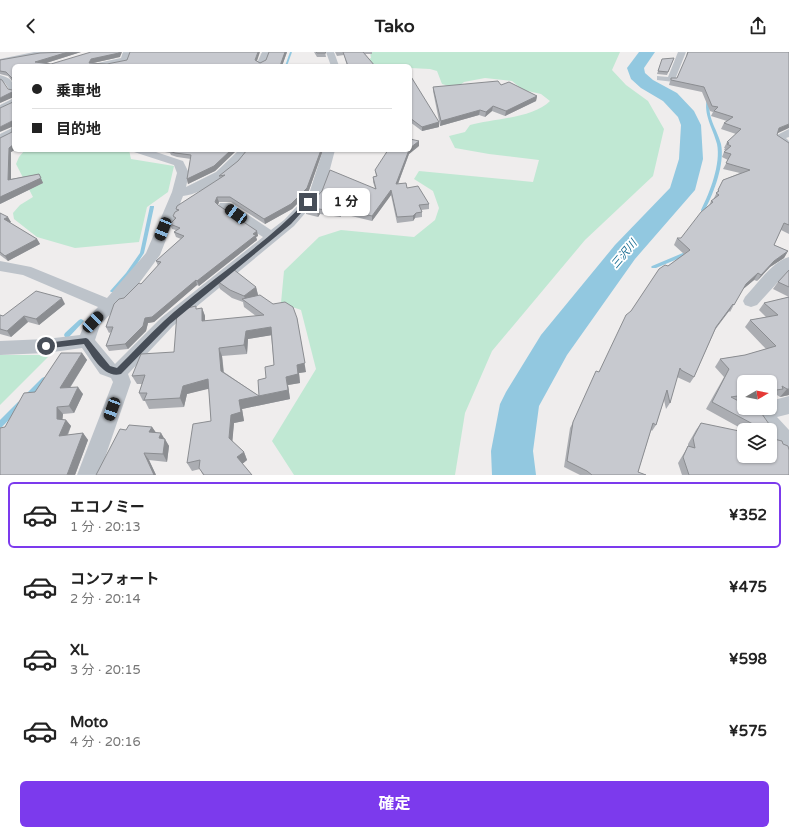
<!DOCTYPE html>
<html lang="ja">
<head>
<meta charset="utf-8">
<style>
	body { margin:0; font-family:"Varela Round","Noto Sans JP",sans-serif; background:#f2f2f2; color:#222; height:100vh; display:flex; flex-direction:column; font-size:15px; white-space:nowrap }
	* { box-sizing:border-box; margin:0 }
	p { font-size:13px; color:#767676 }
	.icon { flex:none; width:22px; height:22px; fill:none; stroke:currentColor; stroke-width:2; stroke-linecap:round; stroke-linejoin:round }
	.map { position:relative; height:423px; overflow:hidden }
	.side { display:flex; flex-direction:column; background:#fff; flex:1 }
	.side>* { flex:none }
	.top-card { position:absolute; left:12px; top:12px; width:400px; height:88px; border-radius:6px; box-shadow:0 1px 3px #0004; display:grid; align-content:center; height:88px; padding:0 20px; background:#fff }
	.needle { width:26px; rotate:81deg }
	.tools { position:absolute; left:737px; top:323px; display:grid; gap:8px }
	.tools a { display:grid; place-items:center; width:40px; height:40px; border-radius:6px; background:#fff; box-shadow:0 1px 3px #0004; font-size:20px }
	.end { position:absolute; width:18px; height:18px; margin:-9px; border:5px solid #474e58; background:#fff; box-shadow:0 0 0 2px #fff }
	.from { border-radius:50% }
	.bubble { position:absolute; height:28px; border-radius:6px; background:#fff; box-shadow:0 1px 3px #0004; font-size:13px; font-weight:700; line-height:28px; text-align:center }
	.car { position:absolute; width:12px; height:24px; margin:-12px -6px; border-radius:5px; box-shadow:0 0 3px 1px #0007; background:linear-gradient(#222 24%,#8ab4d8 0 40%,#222 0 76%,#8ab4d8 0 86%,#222 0) }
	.top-card b { display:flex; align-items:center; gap:14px; height:38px; font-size:15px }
	.top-card b+b { border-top:1px solid #e0e0e0 }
	.top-card i { width:10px; height:10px; background:#222 }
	ul { padding:7px 0 0; list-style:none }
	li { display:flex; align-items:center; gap:12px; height:66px; margin:0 8px 6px; padding:0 12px; border:2px solid transparent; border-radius:6px }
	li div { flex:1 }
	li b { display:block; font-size:15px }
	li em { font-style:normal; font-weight:700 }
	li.active { border-color:#7c3aed }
	li>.icon { width:36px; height:36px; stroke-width:1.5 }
	.primary-button { display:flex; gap:8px; margin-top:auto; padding:8px 20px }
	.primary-button a { flex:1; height:46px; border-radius:6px; background:#7c3aed; color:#fff; font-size:16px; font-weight:700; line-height:46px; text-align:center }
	header { display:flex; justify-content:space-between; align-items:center; height:52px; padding:0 20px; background:#fff; font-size:18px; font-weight:700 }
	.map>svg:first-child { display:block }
</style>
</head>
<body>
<header><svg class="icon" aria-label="back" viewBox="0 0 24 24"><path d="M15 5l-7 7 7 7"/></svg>Tako<svg class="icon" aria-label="share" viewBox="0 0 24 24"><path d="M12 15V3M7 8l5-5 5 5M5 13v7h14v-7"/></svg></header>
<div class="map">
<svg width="789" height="423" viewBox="0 0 789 423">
	<rect width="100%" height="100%" fill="#efeded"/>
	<!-- green -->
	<g fill="#c0e8d3">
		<path d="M370,0H620L612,18L626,33L648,49L664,77L653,124L585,188L492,299L465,361L455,423H294L272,389L316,317L301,258L281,251L284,219L319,185L341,178L414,185L435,168L439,156L433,139L414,127L419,119L533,130L539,108L489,102L455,96L449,84L465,80L470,73C492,67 534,66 550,49L541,42L523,38L512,29L485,26L464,30L456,36L442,32L437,19L430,17L410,16V14H368L363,10L371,6Z"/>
		<path d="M25,98H129L131,107L174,114L168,140L147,155L139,190L75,196L37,185L14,167L13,161L20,153L33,145L16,112L19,105Z"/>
		<path d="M0,303H50L0,353Z"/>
	</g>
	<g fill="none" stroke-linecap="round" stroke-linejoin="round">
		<!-- stream -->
		<g fill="#92c8e0" fill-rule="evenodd">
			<path d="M290,0H292L287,14H285Z"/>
			<path d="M707,46L710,47C707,67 716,74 721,92C725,112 714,140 705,158L707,164L705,165L703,164L701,158C710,140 721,112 717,92C713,76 703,63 707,46Z"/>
			<path d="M150,154H154V155L144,201L130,223L115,240H111L110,239L111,238L126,221L140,201Z"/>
			<path d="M690,198L692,200V201L656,216H652L651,215L652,214Z"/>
			<path d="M81,267L83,268L84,269L83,270L69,285H65L64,283L65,281L79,268Z"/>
			<path d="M44,325L46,326L47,328L46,330L30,346L28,347L26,346L25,344L26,342L42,326Z"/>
			<path d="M20,349L22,350L23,352L22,354L2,375L0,376V368L18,350Z"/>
		</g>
		<!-- river -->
		<path fill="#92c8e0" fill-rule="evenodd" d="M639,0H655L644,16L645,21L653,28L677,41L694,59L701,73L703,107L695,138L635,207L567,303L539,354L533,399L536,423H492L491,399L500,352L506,340L541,283L615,193L670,136L679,107L681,73L678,65L663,49L641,36L631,27L627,16Z"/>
		<!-- minor -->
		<g fill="#bdc3ca" fill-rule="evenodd">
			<path d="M34,0H69L65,2L41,3L0,11V7Z"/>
			<path d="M123,0H131L128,10L108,14H92L93,12L121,6Z"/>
			<path d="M262,0H270L265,11L261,13L257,11Z"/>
			<path d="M326,0H334L339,14H331Z"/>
			<path d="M678,0H686L674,30L657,28V24L668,25Z"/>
			<path d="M0,23C11,26 14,29 14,41L11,40L5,31L0,29Z"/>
			<path d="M14,46V53L0,60V53Z"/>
			<path d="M14,75V83L0,90V82Z"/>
			<path d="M789,77V85L786,86L789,89V97L776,89L777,83Z"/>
			<path d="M132,98H150L183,109L189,121L186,135L216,120L239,98H251C238,116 205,142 183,144L160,203L137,234L100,273L95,288L115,312L161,266L263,185L220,157L218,154L220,151H230L271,178L284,168L309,142L323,98H335L326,132L321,143L294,174L173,274L128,322L131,330L99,423H77L113,330L111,326L100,322L82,296L46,301L0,303V289L46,287L80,283L87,266L98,255L23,223L0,219V209L31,215L107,246L146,201L172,140L177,121L174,113L134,100Z"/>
			<path d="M789,205V218L757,253L751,255L745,253L743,249L745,245C757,232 772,210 789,205Z"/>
			<path d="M789,344V362L777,365L789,378V404C778,399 770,390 770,378H763L751,360L753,356H770V349Z"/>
		</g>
	</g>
	<!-- wall -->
	<g fill="#abadb2" fill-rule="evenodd">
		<path d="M59,0H81L46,11L51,12L120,5L93,11L107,12L257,9L260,11L266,8L269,0H287L282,14H14V98L11,100V127L39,122L43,131L0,152L12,80V45L0,51L8,37L12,38L14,37L12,29L8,24L0,22V8Z"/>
		<path d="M314,0H325L326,5H317Z"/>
		<path d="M335,0H372V2H365L375,14H347L344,3L337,4Z"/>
		<path d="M687,0H789L777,83L789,91V182L781,178L774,193L788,199L784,206L770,215L757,229L754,228L742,238L730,260L729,259L715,278L694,325L690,331L677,325L670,351L666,357L664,348L656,373L652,379L651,378L638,420L646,423H580L564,415L570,376L573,370L631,259L668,214L684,202L674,193L677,186H681L709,154L711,149L713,148L723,128L740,121L723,117L728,108L722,105L724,100L726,99L724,98L725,96H724L727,90L736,82L721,77L724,71L727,69L711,64L713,60L710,59L702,40L669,33L671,26H677L686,6Z"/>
		<path d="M674,6L667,23L657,22L658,19Z"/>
		<path d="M410,23L439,75L422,79L410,70Z"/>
		<path d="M501,33L537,44L536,49L505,64L492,59L485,65L479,63L440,74L433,39V35Z"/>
		<path d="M419,94L409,102L398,132L407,136L429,152V157L421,158L422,160V165L415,166L413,169L397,171L391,143L372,169L343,162L340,165L320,162L318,165L306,162V157L375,136L373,130V125L376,124L375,118Z"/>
		<path d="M155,98H237L215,119L188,132L187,127L191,107L177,105L171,103L170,101Z"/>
		<path d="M247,98H323L308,141L292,157L265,172L231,150H219L218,153L257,179L258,184L256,185L257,188L199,234L197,233L154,270L148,271L146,279L128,297L109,299L106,294L111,280L109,281L106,275L124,246L141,232L158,214L156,209L181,187L176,185L174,180L176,178L172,177L170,172L174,167L173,164L177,159L176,157L220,127L219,124L238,109Z"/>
		<path d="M0,161L11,170L10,171L37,187L40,192L8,209L0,203Z"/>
		<path d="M789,218V343L780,345L777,343L776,344L770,345V330H744V350H741L767,378H744L706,357L724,325L715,315L720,307L745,303L766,297L745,275L750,268L766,265L759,258L764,251L789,245L773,237L778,230Z"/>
		<path d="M217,229L256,235L258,243L257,244L306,320L299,321L300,331L288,333L290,347L242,357L244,369L234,371L232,389L244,400L247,408L242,412L252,423H203L200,417L192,419L187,411L211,369L209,336L187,342L184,355L149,357L145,349H143L139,341L142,332H137L132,324L174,300L197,257L202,256L205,264V269L256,264L244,255L243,250L232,246L220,237ZM271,283L274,313L259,344L224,320L222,304L247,302L248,287Z"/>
		<path d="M65,252L39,273L28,270L11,285L0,282V263L3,264Z"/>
		<path d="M82,301L87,308L70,336L83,342L74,361L63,362L62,367L66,368L71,374L68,383L83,381L88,388L75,423H0L5,375Z"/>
		<path d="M701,371L789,423H682L678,411L684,401L688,394V392L696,378Z"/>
		<path d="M152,375L156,381L165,387L169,394L167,410L149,408L156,423H96L126,378Z"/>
	</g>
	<!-- shaded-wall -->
	<g fill="#8b8d91">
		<path d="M68,0H81L37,14L35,10Z"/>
		<path d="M119,0H122L120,5L93,11H89L91,7Z"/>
		<path d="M258,0H260L256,12L255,8Z"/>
		<path d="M285,0H287L282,14H280Z"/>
		<path d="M12,40L14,45L0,51V46Z"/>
		<path d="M537,44L536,49L505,64L506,59Z"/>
		<path d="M493,54L492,59L485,65L486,60Z"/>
		<path d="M480,58L479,63L440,74L441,69Z"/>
		<path d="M12,69L14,74L0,80V75Z"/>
		<path d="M439,70V75L422,79V75Z"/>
		<path d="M789,72V76L776,82L779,76Z"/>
		<path d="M419,89V94L409,102L396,137V132L409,98H410V96Z"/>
		<path d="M14,92V98H15L11,100V133L8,128L9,96Z"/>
		<path d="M231,98H237L215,119L188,132L187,127Z"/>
		<path d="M321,98H323L308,141L292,157L265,172L264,167Z"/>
		<path d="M39,122L43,131L0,152V145Z"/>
		<path d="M391,138V143L372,169V164Z"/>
		<path d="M217,145L219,150L217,155L215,150Z"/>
		<path d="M319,157L320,162L318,165L317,159Z"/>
		<path d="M342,157L343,162L340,165L339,160Z"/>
		<path d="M416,161L415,166L413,169V164Z"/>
		<path d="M8,165L11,170L7,172L4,167Z"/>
		<path d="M257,179L258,184L256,185L257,188L199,234L197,229Z"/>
		<path d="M37,187L40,192L8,209L5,204Z"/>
		<path d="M788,199L784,206L770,215L757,229L761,223L774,209Z"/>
		<path d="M758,221L754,228L742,238L746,232Z"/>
		<path d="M196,228L197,233L154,270L148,271L146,279L128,297L125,292L145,266Z"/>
		<path d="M256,235L258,243L247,251L246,250L244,244Z"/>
		<path d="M62,246L65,252L39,273L36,267Z"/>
		<path d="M733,252L729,259L712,281L716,275Z"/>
		<path d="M202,256L205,264V278L202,269Z"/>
		<path d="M24,264L28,270L11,285L7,279Z"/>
		<path d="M297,266L306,320L299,321L300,331L288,333L290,347L242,357L244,369L234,371L232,394L229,386L231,363L239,348L288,338L286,325L297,313Z"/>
		<path d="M271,275L273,283L248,287L247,302L244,293L246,279Z"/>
		<path d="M219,296L222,304L224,327L221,319Z"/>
		<path d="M82,301L87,308L65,343L60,336Z"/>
		<path d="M208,327L212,336L187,342L184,355L180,346L183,334Z"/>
		<path d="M78,335L83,342L74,361L69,354Z"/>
		<path d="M787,337H789V343L780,345Z"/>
		<path d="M57,355L63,362L62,374L57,367Z"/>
		<path d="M66,368L71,374L64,390L59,384Z"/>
		<path d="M152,375L157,382L149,380Z"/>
		<path d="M83,381L88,388L75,423H67Z"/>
		<path d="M161,381L169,394L167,410L163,402L159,386Z"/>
		<path d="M244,400L247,408L241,413L237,405Z"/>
		<path d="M144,401L149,408L156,423H154Z"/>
	</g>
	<!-- building -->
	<g fill="#c7c9cf" stroke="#8b8d91" fill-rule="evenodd">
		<path d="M68,0L35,10L51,12L91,0H119V1L91,7L89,11L107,12L127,8L130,0H258L255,8L260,11L266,8L269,0H285L280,14H14V92L9,96L8,128L39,122L41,126L0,145V86L12,80V69L0,75V56L13,50L12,40L0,46V27L2,28L8,37L12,38L14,37L12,26L6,20L0,19V8L40,1Z"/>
		<path d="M316,0H325L326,1H317Z"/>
		<path d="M343,0H363L375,14H348Z"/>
		<path d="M688,0H789V72L779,76L777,83L789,91V173L784,171L774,193L788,199L774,209L761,223L758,221L746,232L734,253L733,252L716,275L694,325L681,318L680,316L670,351L667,338L656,373L653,371L638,420L646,423H592L587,419L567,409L573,370L596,319L599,320L626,263L631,259L659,217L665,213L668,214L690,198L677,186H681L701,160L713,150L711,149L719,143L716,141L719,139L718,138L723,128L750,118L726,111L731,102L724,100L731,94L727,92L729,91L727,90L741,77L724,71L733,65L714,59L718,55L712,54L704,35L671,28V26H677L687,3Z"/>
		<path d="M674,6L668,20L658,19L662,7Z"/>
		<path d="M410,23L439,70L422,75L410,66Z"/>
		<path d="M498,29L501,33L509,30L537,44L506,59L493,54L486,60L480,58L441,69L433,35Z"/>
		<path d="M410,87L419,89L410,96Z"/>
		<path d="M171,98H231L214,114L187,127L191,103L175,101L169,99Z"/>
		<path d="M247,98H321L307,136L291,152L264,167L230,145H217L215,150L218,153L257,179L253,182L256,183L197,229L196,228L152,265L145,266L143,274L125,292L106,294L113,275H106L114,252L119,247L124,246L139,231L141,232L161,210L156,209L184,184L174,180L180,176L170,172L176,166L173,164L175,160L179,158L176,157L177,154L225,123L219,124L238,109Z"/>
		<path d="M388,98H409L396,132L406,131L407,136L418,134L429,152L419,153L422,160L416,161L413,164L397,165L391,138L372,164L342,157L339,160L319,157L317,159L306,157L322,139L330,118L376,137L373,125L377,124L375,118Z"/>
		<path d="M0,161L8,165L4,167L37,187L5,204L0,200Z"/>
		<path d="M233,217L256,235L244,244L230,238L217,229Z"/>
		<path d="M789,218V235L778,230Z"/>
		<path d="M36,239L62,246L36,267L24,264L7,279L0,277V263L3,264Z"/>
		<path d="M260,243L273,252L285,250L293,255L297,266L305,311L297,313L298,322L286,325L288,338L239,348L241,360L231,363L229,386L244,400L237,405L252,423H204L199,416L200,408L187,411L193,372L211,369L208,327L183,334L180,346L144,348L147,341H139L145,323L132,324L141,302L174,300L177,261L183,257L196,254V257L202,256V269L264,263L242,247ZM271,275L274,313L265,315L266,326L258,328L259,344L221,319L219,296L244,293L246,279Z"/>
		<path d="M789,245V337H787L782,334L783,337L770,339V330H744V343L731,345L744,352V356H751L762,362L769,372L767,378H764L712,350L729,317L720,307L745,303L776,294L750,268L778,263L764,251Z"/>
		<path d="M61,301H82L60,336L78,335L69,354L57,355V367L66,368L59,384L83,381L67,423H0V376L5,375L24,341L35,340Z"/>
		<path d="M701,371L744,380V404H770V386L782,389L783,392L788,394L789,398V423H689L683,405L688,394L695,396L693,386Z"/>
		<path d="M129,373L152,375L149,380L161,381L159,386L165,387L163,402L144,401L154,423H96L120,377L126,378Z"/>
	</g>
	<!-- route -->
	<path fill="#474e58" d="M306,149L311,150L291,172L170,272L121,322C104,327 92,304 84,292L43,297L42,294L46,291L86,286L88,287L110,314L117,316C132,301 148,284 164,269C210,227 263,195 306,149Z"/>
	<g text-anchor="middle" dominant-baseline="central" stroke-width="3.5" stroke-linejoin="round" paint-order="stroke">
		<!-- water labels -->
		<g font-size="11" font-style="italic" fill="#1d7095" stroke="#fff">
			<text transform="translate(624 202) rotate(-50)">三沢川</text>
		</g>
	</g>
</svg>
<div class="tools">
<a><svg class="needle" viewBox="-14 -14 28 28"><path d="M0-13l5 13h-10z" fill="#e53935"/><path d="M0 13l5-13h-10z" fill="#767676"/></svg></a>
<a><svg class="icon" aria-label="layers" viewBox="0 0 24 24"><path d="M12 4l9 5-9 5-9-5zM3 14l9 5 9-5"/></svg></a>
</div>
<i class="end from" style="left:46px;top:294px"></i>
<i class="end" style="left:308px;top:150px"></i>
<div class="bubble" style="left:322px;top:136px;width:48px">1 分</div>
<i class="car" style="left:236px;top:162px;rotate:306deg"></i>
<i class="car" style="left:163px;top:177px;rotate:202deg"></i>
<i class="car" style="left:93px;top:270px;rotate:44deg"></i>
<i class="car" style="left:112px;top:357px;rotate:200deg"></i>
<div class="top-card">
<b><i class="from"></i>乗車地</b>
<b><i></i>目的地</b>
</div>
</div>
<section class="side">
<ul>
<li class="active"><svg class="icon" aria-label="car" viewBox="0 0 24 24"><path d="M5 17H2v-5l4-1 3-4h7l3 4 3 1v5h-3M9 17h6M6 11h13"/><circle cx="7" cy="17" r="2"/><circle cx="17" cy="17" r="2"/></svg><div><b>エコノミー</b><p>1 分 · 20:13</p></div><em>¥352</em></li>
<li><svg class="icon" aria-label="car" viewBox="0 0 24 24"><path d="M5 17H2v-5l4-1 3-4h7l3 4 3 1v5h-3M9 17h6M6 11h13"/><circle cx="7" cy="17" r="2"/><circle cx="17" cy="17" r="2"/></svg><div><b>コンフォート</b><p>2 分 · 20:14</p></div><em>¥475</em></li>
<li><svg class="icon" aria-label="car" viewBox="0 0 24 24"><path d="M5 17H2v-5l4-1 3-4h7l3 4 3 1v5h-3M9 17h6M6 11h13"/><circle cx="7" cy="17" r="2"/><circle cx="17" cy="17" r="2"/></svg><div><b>XL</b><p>3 分 · 20:15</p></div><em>¥598</em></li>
<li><svg class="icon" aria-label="car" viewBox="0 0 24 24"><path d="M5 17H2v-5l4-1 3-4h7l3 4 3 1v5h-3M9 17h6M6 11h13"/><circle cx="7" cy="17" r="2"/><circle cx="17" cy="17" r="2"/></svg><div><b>Moto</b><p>4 分 · 20:16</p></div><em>¥575</em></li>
</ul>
<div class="primary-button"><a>確定</a></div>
</section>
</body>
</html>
